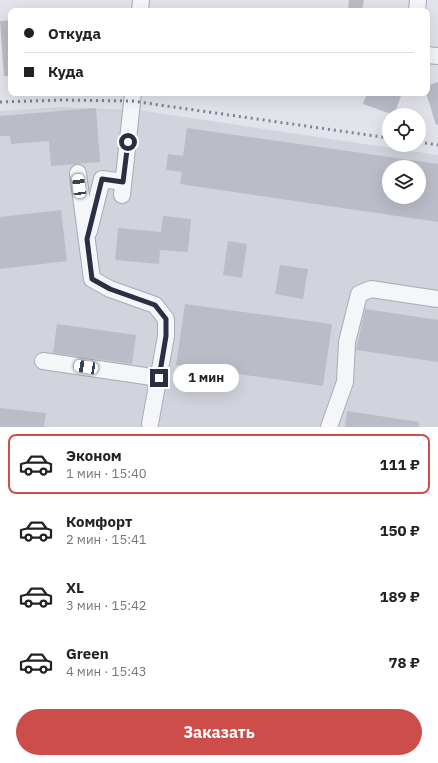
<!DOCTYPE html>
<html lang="ru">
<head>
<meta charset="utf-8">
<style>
	body { margin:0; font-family:"IBM Plex Sans",sans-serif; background:#f2f2f2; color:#222; height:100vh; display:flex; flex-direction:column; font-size:15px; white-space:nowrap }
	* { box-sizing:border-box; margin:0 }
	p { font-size:13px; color:#767676 }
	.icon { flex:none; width:22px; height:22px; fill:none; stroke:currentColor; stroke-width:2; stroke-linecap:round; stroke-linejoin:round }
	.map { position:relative; height:427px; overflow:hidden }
	.drawer { display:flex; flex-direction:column; background:#fff; flex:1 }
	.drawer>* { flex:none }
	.hud { position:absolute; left:8px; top:8px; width:422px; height:88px; border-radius:8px; box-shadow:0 4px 16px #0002; display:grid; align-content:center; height:88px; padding:0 16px; background:#fff }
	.tools { position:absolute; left:382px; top:108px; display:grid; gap:8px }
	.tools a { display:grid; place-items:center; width:44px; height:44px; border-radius:50%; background:#fff; box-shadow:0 4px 16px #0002; font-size:20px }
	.end { position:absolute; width:18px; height:18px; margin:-9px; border:5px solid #2b2f43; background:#fff; box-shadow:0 0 0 2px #fff }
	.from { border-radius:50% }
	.bubble { position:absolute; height:28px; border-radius:14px; background:#fff; box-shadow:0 4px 16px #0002; font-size:13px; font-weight:800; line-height:28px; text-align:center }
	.car { position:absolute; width:12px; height:24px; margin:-12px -6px; border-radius:5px; box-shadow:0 0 3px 1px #0007; background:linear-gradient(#fff 24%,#345 0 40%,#fff 0 76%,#345 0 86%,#fff 0) }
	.hud b { display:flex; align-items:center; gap:14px; height:38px; font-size:15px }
	.hud b+b { border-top:1px solid #e0e0e0 }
	.hud i { width:10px; height:10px; background:#222 }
	ul { padding:7px 0 0; list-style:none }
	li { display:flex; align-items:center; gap:12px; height:60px; margin:0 8px 6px; padding:0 8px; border:2px solid transparent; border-radius:8px }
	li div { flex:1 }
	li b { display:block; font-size:15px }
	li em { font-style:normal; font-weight:800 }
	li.on { border-color:#cd4d4b }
	li>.icon { width:36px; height:36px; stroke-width:1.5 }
	.cta { display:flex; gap:8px; margin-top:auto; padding:8px 16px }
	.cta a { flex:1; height:46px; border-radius:24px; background:#cd4d4b; color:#fff; font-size:16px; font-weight:800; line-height:46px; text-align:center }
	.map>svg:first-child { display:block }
</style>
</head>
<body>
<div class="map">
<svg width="438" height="427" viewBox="0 0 438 427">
	<rect width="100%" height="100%" fill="#e3e4eb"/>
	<!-- built -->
	<path fill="#d1d3dd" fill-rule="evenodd" d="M61,107L138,110L438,155V427H0V111ZM389,167H419V197H389Z"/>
	<!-- building -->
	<g fill="#babdc8" fill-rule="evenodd">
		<path d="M349,0H364L362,11L348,10Z"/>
		<path d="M11,20V76H4L0,21Z"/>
		<path d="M438,82V124L436,125L427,96V86Z"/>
		<path d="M367,93H402L394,115L363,104Z"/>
		<path d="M96,108L100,162L51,166L49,141L11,144L10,136H0V116Z"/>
		<path d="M187,128L438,164V222L180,184L182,172L166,170L168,154L183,156ZM389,167H419V197H389Z"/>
		<path d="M61,210L67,261L0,269V217Z"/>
		<path d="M163,216L191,219L188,252L160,250L159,264L115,260L118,228L161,232Z"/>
		<path d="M228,241L247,244L242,278L223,275Z"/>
		<path d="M280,265L308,269L303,299L275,294Z"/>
		<path d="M185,304L332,324L323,386L176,365Z"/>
		<path d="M365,309L438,320V362L356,350Z"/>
		<path d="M57,324L136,335L132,364L53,353Z"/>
		<path d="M0,408L46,413L44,427H0Z"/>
		<path d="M347,411L419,422V427H345Z"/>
	</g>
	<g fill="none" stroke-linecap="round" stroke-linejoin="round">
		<defs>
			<g id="minor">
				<path d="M140,11L141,0"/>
				<path d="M417,11L418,0"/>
				<path d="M427,55L438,56"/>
				<path d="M78,173L92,279L110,289L155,305L166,319V336L150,424"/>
				<path d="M122,195L133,93"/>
				<path d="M89,231L102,179L123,182"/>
				<path d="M43,361L159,378"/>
				<path d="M329,427L345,382L347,342L359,294L371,289L438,299"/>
			</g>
		</defs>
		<!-- minor casing -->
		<use href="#minor" stroke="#a8aab5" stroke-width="18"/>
		<!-- minor -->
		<use href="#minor" stroke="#f5f6f9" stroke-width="16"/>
		<!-- rail -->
		<g stroke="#7c8194" stroke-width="3" stroke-dasharray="2 4" stroke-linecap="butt">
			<path d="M0,102L62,100L132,101L389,138"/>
			<path d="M419,142L438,145"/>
		</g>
	</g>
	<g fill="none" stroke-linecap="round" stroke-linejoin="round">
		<!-- route -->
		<path stroke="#2b2f43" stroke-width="5" d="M128,142L123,182L102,179L87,239L92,279L110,289L155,305L166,319V336L159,378"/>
	</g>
</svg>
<div class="tools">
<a><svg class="icon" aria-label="locate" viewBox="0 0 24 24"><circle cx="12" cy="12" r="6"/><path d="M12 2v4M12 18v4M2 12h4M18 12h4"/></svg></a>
<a><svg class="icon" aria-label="layers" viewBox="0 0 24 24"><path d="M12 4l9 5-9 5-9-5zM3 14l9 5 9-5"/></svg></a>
</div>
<i class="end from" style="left:128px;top:142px"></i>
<i class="end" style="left:159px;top:378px"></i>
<div class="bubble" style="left:173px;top:364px;width:66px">1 мин</div>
<i class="car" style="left:79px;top:186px;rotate:352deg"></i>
<i class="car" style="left:86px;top:367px;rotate:279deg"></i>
<div class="hud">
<b><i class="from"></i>Откуда</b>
<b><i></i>Куда</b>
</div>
</div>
<section class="drawer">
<ul>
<li class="on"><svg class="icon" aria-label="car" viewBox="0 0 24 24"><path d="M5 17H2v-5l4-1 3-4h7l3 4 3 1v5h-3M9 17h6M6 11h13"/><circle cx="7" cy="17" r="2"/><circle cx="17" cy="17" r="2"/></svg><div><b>Эконом</b><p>1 мин · 15:40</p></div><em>111 ₽</em></li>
<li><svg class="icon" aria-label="car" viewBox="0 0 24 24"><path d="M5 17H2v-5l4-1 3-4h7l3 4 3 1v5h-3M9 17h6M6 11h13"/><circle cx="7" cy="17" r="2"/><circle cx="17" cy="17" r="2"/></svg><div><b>Комфорт</b><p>2 мин · 15:41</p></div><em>150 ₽</em></li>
<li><svg class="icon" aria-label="car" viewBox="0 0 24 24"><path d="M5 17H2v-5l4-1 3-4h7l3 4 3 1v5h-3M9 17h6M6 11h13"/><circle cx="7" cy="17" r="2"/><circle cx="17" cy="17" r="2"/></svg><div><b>XL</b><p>3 мин · 15:42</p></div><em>189 ₽</em></li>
<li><svg class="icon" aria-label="car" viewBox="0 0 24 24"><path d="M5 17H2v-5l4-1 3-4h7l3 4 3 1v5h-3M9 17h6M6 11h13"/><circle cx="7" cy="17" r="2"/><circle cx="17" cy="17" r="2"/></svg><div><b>Green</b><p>4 мин · 15:43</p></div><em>78 ₽</em></li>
</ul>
<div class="cta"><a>Заказать</a></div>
</section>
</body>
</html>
